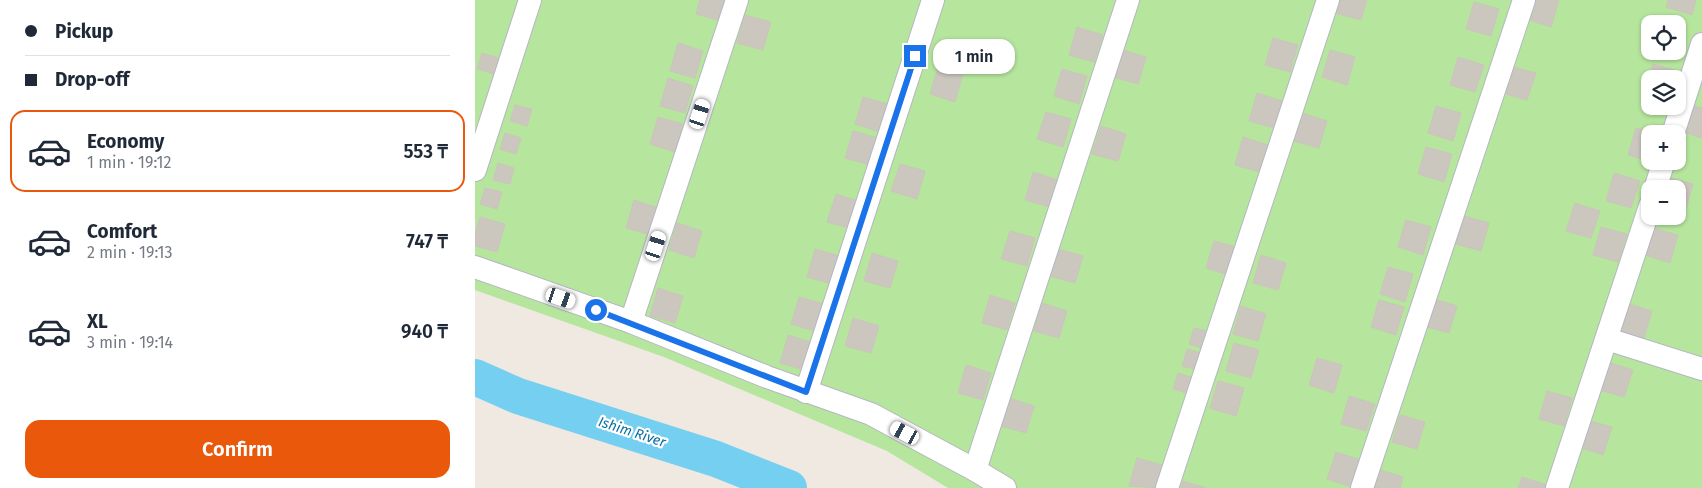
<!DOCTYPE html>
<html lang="en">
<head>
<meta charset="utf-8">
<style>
	body { margin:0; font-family:"Fira Sans",sans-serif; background:#f2f2f3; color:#1f2937; height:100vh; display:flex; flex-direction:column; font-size:19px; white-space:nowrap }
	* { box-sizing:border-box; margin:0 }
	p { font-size:16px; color:#747a83 }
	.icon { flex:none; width:28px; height:28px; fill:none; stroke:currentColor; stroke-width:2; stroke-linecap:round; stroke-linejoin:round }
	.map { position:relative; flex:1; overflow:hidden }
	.drawer { display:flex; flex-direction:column; background:#fff; width:475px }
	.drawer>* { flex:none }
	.guide { display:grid; align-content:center; height:110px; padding:0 25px; background:#fff }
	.buttons { position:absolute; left:1166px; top:15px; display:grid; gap:10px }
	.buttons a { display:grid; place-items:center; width:45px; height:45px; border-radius:10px; background:#fff; box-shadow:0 1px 4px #0004; font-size:25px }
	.end { position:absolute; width:22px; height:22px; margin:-11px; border:6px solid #1a73e8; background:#fff; box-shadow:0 0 0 2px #fff }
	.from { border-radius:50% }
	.bubble { position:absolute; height:35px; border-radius:15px; background:#fff; box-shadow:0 1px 4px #0004; font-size:16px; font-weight:600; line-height:35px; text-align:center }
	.car { position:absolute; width:15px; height:30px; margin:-15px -8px; border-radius:6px; box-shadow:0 0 4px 1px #0007; background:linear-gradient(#fff 24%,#345 0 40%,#fff 0 76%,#345 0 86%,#fff 0) }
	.guide b { display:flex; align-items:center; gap:18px; height:48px; font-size:19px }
	.guide b+b { border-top:1px solid #e0e1e3 }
	.guide i { width:12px; height:12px; background:#1f2937 }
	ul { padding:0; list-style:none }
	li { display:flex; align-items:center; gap:15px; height:82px; margin:0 10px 8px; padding:0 15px; border:2px solid transparent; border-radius:15px }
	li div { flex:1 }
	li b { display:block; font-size:19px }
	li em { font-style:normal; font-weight:600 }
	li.current { border-color:#ea580c }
	li>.icon { width:45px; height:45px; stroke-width:1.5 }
	.button { display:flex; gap:10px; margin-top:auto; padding:10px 25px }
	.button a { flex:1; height:58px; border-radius:15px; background:#ea580c; color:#fff; font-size:20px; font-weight:600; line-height:58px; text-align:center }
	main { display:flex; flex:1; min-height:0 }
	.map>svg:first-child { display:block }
</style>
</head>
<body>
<main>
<section class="drawer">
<div class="guide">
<b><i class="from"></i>Pickup</b>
<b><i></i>Drop-off</b>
</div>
<ul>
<li class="current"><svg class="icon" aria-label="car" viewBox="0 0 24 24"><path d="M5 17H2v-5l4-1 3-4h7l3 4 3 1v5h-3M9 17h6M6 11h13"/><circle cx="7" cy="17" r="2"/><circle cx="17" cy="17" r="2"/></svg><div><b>Economy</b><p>1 min · 19:12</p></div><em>553 ₸</em></li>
<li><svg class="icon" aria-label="car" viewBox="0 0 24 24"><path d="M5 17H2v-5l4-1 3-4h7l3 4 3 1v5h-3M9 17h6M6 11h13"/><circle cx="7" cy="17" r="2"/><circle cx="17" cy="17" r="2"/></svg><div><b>Comfort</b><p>2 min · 19:13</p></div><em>747 ₸</em></li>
<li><svg class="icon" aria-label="car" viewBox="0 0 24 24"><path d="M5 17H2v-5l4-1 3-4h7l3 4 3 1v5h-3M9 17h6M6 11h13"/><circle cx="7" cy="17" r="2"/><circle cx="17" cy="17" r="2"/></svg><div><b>XL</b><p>3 min · 19:14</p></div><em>940 ₸</em></li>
</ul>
<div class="button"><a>Confirm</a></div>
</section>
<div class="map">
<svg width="1227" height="488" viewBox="0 0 1227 488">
	<rect width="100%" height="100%" fill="#efe9e1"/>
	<!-- green -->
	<path fill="#b6e59e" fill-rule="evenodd" d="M0,0H1227V488H473L412,451L189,357L0,290ZM1175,24H1202V51H1175ZM1175,79H1202V106H1175ZM1175,134H1202V161H1175ZM1175,189H1202V216H1175Z"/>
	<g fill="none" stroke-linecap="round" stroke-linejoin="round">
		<!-- river -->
		<path stroke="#75cff0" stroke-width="36" d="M0,377L43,396L241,459L314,488"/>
	</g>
	<!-- building -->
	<g fill="#cbc7bf" stroke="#cbc5ba">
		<path d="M225,0H253L247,21L221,14Z"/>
		<path d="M864,0H892L886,20L860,13Z"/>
		<path d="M1056,0H1084L1076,27L1051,19Z"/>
		<path d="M1193,0H1221L1217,15L1191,7Z"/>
		<path d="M999,2L1024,9L1016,36L991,29Z"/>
		<path d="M270,15L296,22L288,50L262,43Z"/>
		<path d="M602,27L628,35L619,62L594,55Z"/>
		<path d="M798,38L823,45L815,72L790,65Z"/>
		<path d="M203,43L228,51L220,78L195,71Z"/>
		<path d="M646,49L671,57L663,84L638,77Z"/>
		<path d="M855,50L880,57L872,85L847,77Z"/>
		<path d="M7,53L24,58L19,74L2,69Z"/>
		<path d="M983,57L1009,65L1000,92L975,85Z"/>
		<path d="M1178,64L1203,71L1201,79H1175V93L1170,92Z"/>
		<path d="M1035,66L1061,73L1052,100L1027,93Z"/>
		<path d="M463,67L488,74L480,102L455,94Z"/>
		<path d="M587,69L612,76L604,104L579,96Z"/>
		<path d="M193,78L218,86L210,113L185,106Z"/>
		<path d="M782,93L807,101L799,128L774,121Z"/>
		<path d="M388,97L413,104L405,132L380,124Z"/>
		<path d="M40,105L57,109L52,126L35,121Z"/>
		<path d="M961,106L986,113L978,141L953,133Z"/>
		<path d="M1219,106L1227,108V138L1211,133Z"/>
		<path d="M571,112L596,119L588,147L562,139Z"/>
		<path d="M827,113L852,121L844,148L819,141Z"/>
		<path d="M183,117L208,124L200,152L175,144Z"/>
		<path d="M626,126L651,134L643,161L617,154Z"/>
		<path d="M1161,128L1182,134H1175V161L1178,162L1153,155Z"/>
		<path d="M378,131L403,138L395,165L370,158Z"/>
		<path d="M30,133L46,138L41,154L25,149Z"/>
		<path d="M768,137L793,145L785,172L760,165Z"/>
		<path d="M951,147L977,154L969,182L943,174Z"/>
		<path d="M23,163L39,168L35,184L18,180Z"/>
		<path d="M425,164L450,171L442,199L416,191Z"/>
		<path d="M558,172L583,180L575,207L550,200Z"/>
		<path d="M1139,173L1165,181L1156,208L1131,201Z"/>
		<path d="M1193,177L1218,184L1210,212L1202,210V189H1190Z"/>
		<path d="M10,188L27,192L22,209L5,204Z"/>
		<path d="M361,194L386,202L378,229L352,222Z"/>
		<path d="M159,200L184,208L176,235L151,228Z"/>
		<path d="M1100,203L1125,211L1116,238L1091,231Z"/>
		<path d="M989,216L1014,223L1006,251L981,244Z"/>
		<path d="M5,217L30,224L22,252L0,246V233Z"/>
		<path d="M931,220L956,227L948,255L923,247Z"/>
		<path d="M202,223L227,231L219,258L194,250Z"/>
		<path d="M1126,227L1152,234L1143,262L1118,255Z"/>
		<path d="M1178,228L1203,235L1195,263L1170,255Z"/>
		<path d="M535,231L560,238L552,266L526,259Z"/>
		<path d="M739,241L764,248L756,276L731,268Z"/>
		<path d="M340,249L365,256L357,284L332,277Z"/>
		<path d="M583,249L608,256L600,283L575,276Z"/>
		<path d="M397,253L423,261L415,288L389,281Z"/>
		<path d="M786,255L811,263L803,290L778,283Z"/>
		<path d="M913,267L938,274L930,302L905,294Z"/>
		<path d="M183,288L208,296L200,323L175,316Z"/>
		<path d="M515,295L540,303L532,330L507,323Z"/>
		<path d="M324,297L350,304L342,332L316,324Z"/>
		<path d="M956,298L982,306L974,333L948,326Z"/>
		<path d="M904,300L929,307L921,335L896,327Z"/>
		<path d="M567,303L592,311L584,338L559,331Z"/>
		<path d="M1151,303L1177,311L1169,338L1143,331Z"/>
		<path d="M766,306L791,314L783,341L758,334Z"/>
		<path d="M378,318L404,326L396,353L370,346Z"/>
		<path d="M719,328L735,332L730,349L714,344Z"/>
		<path d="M313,335L338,343L330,370L305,363Z"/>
		<path d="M759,343L784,350L776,378L751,371Z"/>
		<path d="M712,349L728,354L723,370L707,366Z"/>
		<path d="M842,358L867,365L859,393L834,385Z"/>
		<path d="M1133,362L1158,370L1149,397L1124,390Z"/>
		<path d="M491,365L516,373L508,400L483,393Z"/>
		<path d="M703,373L719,378L715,394L698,389Z"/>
		<path d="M743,381L769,388L761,416L735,408Z"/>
		<path d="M1072,391L1097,398L1089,426L1064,419Z"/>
		<path d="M874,396L900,404L891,431L866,424Z"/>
		<path d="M534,398L559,406L551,433L526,426Z"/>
		<path d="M925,415L950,422L942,449L917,442Z"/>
		<path d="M1111,420L1137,427L1128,455L1103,447Z"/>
		<path d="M861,452L886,460L877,487L852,479Z"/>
		<path d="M662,458L687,465L681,488L654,486Z"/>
		<path d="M903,469L928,477L925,488H897Z"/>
		<path d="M1047,477L1072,485L1071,488H1043Z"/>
		<path d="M708,481L731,488H706Z"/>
	</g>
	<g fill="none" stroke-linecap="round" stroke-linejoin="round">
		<defs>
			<g id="street">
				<path d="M1198,134L1227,44"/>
				<path d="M0,170L55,0"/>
				<path d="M1180,189L1189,161"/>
				<path d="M0,267L156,322L292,377L396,414L500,470L530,488"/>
				<path d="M156,322L262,0"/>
				<path d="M1132,339L1227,369"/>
				<path d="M331,392L458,0"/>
				<path d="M500,470L653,0"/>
				<path d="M692,488L853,0"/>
				<path d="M887,488L1049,0"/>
				<path d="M1082,488L1175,206"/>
			</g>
		</defs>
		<!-- street casing -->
		<use href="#street" stroke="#b4b7c1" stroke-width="24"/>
		<!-- street -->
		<use href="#street" stroke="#fff" stroke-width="22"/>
	</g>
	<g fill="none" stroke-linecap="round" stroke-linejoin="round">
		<!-- route -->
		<path stroke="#1a73e8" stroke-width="6" d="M121,310L331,392L440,56"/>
	</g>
	<g text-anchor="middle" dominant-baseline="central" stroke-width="4.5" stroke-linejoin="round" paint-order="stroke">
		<!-- water labels -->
		<g font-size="14" font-style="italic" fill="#0d6fa3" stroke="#fff">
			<text transform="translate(157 432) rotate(18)">Ishim River</text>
		</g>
	</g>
</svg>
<div class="buttons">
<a><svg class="icon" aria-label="locate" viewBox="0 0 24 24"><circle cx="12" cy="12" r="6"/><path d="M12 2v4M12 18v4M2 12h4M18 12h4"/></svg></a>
<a><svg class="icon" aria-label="layers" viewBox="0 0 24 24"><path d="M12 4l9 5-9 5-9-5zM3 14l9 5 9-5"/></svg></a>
<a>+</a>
<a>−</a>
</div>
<i class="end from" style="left:121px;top:310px"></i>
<i class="end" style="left:440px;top:56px"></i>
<div class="bubble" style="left:458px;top:39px;width:82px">1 min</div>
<i class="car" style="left:225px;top:114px;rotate:18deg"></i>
<i class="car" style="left:181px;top:246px;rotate:18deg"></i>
<i class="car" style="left:86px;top:298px;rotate:109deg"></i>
<i class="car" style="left:430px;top:433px;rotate:298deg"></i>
</div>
</main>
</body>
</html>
